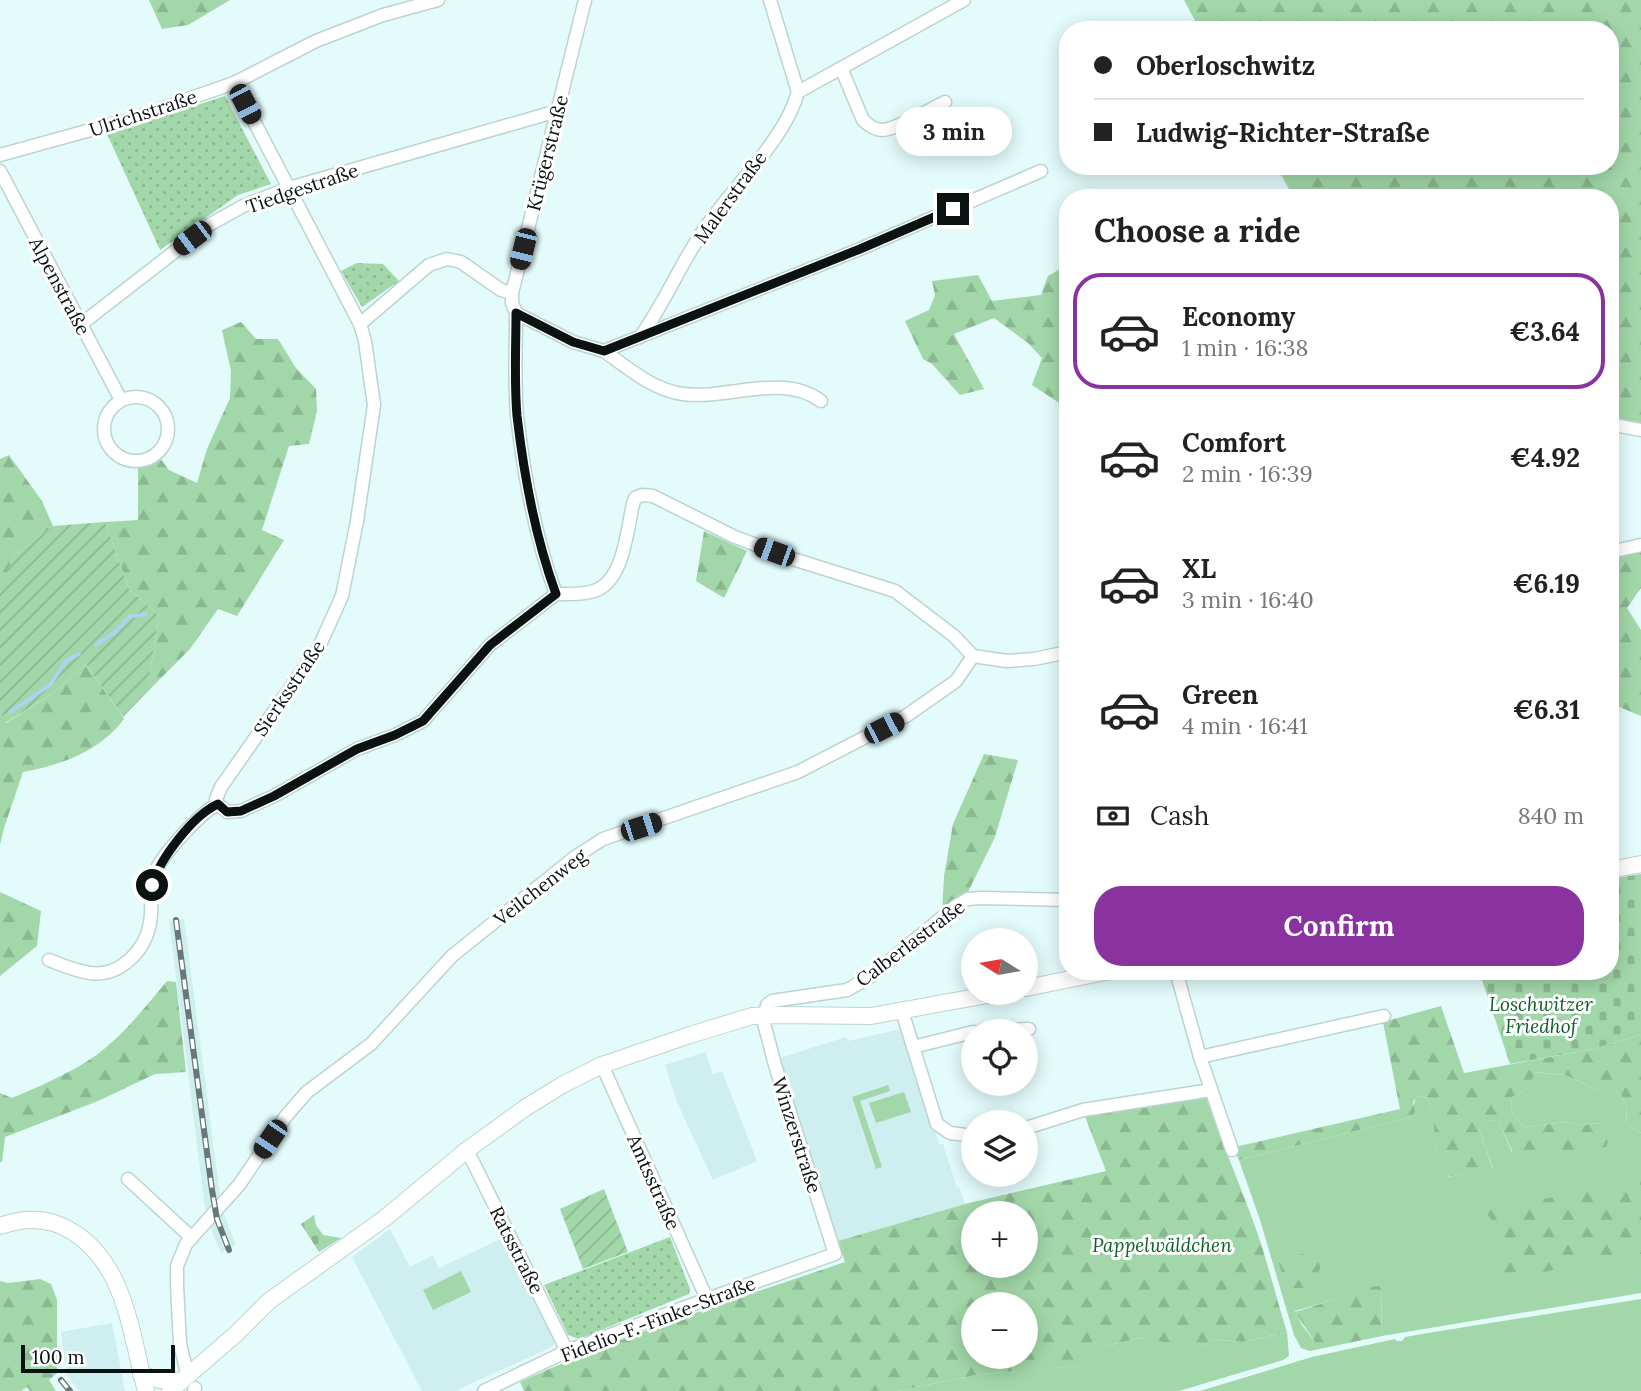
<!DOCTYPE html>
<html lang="en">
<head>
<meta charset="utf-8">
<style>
	body { margin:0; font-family:Lora,serif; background:#f2f2f2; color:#222; height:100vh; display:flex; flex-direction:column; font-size:26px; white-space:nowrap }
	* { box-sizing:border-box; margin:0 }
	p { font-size:23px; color:#767676 }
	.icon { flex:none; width:38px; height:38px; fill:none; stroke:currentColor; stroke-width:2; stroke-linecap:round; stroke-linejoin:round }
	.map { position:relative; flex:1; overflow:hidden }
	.panel { position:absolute; left:1059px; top:189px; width:560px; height:791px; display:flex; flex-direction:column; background:#fff; border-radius:28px; box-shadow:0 4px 18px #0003 }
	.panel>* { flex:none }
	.top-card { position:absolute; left:1059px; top:21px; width:560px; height:154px; border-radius:28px; box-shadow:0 4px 18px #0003; display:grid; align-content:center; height:154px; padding:0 35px; background:#fff }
	.needle { width:46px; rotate:281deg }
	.fabs { position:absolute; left:961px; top:928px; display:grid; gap:14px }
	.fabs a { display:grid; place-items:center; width:77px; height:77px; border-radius:50%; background:#fff; box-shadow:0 4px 18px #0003; font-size:35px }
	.scale { position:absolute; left:21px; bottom:18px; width:154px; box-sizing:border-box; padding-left:7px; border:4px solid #0a1212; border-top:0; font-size:19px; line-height:24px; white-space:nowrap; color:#0a1212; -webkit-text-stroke:5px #fff; paint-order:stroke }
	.end { position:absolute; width:32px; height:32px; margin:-16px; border:9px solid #0a1212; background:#fff; box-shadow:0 0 0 4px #fff }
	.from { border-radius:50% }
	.bubble { position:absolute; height:49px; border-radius:24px; background:#fff; box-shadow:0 4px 18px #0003; font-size:23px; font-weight:800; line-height:49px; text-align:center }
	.car { position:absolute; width:21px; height:42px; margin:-21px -10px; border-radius:9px; box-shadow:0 0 5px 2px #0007; background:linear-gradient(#222 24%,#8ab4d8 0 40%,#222 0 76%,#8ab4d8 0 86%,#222 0) }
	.top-card b { display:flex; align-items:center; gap:24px; height:66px; font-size:26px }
	.top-card b+b { border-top:2px solid #e0e0e0 }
	.top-card i { width:18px; height:18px; background:#222 }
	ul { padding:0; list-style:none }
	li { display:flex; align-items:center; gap:21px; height:116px; margin:0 14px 10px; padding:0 21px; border:4px solid transparent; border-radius:28px }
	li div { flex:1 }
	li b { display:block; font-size:26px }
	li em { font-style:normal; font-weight:800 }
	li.selected { border-color:#8932a0 }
	li>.icon { width:63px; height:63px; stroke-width:1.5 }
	h2 { padding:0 35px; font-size:32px; line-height:84px }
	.pay { display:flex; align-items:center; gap:18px; height:77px; padding:0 35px; font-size:26px }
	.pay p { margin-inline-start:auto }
	.primary-button { display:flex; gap:14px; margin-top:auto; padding:14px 35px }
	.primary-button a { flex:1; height:80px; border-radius:28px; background:#8932a0; color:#fff; font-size:28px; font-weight:800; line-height:80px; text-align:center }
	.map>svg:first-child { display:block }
</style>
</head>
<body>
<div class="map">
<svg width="1641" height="1391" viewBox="0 0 1641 1391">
	<defs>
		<pattern id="forest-firs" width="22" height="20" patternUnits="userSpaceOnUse" patternTransform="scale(1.75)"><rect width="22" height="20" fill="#a2d8a9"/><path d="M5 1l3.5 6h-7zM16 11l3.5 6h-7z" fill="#8ab890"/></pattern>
		<pattern id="cemetery-stones" width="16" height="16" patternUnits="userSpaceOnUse" patternTransform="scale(1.75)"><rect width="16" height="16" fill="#a2d8a9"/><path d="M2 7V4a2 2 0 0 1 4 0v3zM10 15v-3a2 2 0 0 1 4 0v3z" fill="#8ab890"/></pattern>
		<pattern id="park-dots" width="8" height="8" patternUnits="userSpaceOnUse" patternTransform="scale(1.75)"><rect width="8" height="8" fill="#a2d8a9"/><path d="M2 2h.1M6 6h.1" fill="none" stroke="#8ab890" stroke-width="1.8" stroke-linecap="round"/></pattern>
		<pattern id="garden-furrows" width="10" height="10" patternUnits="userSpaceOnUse" patternTransform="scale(1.75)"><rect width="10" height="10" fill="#a2d8a9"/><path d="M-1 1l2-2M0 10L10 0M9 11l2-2" fill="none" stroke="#8ab890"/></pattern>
	</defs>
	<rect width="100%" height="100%" fill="#e3fbfb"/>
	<!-- built -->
	<g fill="#ceeeef">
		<path d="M184,919L220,1196L223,1212L236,1245L221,1253L210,1226L204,1201L169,920Z"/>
		<path d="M901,1029L939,1144H943L957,1188L959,1187L965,1204L838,1241L780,1058L846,1037L848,1041Z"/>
		<path d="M705,1052L713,1074L722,1071L757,1161L713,1180L677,1102L665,1065Z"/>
		<path d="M390,1229L410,1267L433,1255L439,1268L503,1238L554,1340V1344L550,1348L455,1391H422L352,1257Z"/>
		<path d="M112,1323L125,1391H79L67,1375L61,1332Z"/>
	</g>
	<!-- grass -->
	<g fill="#a2d8a9">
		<path d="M1534,1072L1565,1075L1598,1090H1615L1622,1096L1627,1108L1626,1123L1641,1133V1293L1382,1336L1381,1286L1295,1311L1302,1325L1315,1342L1309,1346L1310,1351L1301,1348L1294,1335L1260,1220L1239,1160L1411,1117L1416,1096L1428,1098C1430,1107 1434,1117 1435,1127C1436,1144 1433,1164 1447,1177L1493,1169L1479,1128L1481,1122L1492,1120L1499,1123L1512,1152L1601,1123L1581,1125L1567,1122L1524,1127L1511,1111L1512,1097C1525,1091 1531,1085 1534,1072Z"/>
		<path d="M888,1085L890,1091L860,1101L882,1167L876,1169L852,1097Z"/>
		<path d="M904,1092L911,1112L876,1123L869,1103Z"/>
		<path d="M461,1271L471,1292L433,1310L423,1290Z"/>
		<path d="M1641,1299V1391H1200L1312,1357L1395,1339L1397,1341H1402L1405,1337L1434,1332Z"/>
		<path d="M1287,1332L1289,1356L1283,1360L1179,1391H898L981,1374L1078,1366L1106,1346L1145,1337L1203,1347L1213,1339L1242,1342Z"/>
	</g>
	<!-- forest -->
	<g fill="url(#forest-firs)" fill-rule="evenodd">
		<path d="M149,0H230L188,25L162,29Z"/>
		<path d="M1184,0H1641V425L1610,418V198H1294L1276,166H1610V30H1200Z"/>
		<path d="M1067,257V408L1032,385L1042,358L1028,343L994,318L954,334L984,389L960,395L932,364L923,359L905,321L929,310L935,295L932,281L978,275L992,301L1041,295L1048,276L1060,269Z"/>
		<path d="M241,322L256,339H278L296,368L316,389L317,411L309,444L289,446L262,530L284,540L237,616L218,609L190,649L153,686L149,679L159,615L129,589L105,522L138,520V464L160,458L169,470L197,483L207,449L230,398L231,371L222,330Z"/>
		<path d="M9,455L42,501L53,526L14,556L0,593V459Z"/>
		<path d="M704,531L747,551L724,598L696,581Z"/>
		<path d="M1641,548V588L1627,608L1641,630V716L1610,703V556Z"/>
		<path d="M86,664L124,719C100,751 62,765 23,772L4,828L0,845V709L6,723L52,694Z"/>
		<path d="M984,754L1018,760L995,837L966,896L942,913L944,876L953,824Z"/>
		<path d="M0,892L41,911L37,946L0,976Z"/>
		<path d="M167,981L176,982L186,1072L155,1074L98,1101L5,1137L2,1162H0V1093L12,1098C40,1086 69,1074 95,1056C123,1036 145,1007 167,981Z"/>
		<path d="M1441,1006L1464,1073L1593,1049L1641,1035V1133L1626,1123L1627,1108L1622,1096L1615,1090H1598L1565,1075L1535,1072C1531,1085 1525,1091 1512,1097L1511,1111L1524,1127L1567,1122L1581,1125L1601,1123L1610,1137L1606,1147L1515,1157L1499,1123L1492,1120L1482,1122L1479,1128L1493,1170L1446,1177C1433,1164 1436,1144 1434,1127C1434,1117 1430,1107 1428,1098L1417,1096L1413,1102L1415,1112L1411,1117L1239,1160L1236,1154L1239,1146L1400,1109L1383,1022Z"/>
		<path d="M1206,1097C1220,1138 1237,1177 1252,1218C1266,1255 1275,1294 1287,1332L1242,1342L1213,1339L1203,1347L1189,1349L1145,1337L1106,1346L1079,1366L981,1374L898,1391H524L520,1382C625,1334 736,1299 845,1262L838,1241L965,1204L1106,1171L1084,1114ZM973,1213H1026V1265H973ZM973,1304H1026V1356H973Z"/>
		<path d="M1641,1181V1254L1596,1259L1505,1282L1490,1278L1483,1272V1267L1501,1253L1505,1244L1502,1234L1487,1214L1489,1209Z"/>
		<path d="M1324,1251C1324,1258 1318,1276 1314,1284L1308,1288H1287L1277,1258Z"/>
		<path d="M40,1279L51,1284L57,1300V1373L49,1380L56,1391H30L27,1387L21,1391H0V1281L8,1283Z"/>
		<path d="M1376,1286H1381L1382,1336L1310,1351L1308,1346L1315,1342L1295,1312Z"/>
	</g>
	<!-- cemetery -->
	<g fill="url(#cemetery-stones)">
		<path d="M1641,874V1035L1593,1049L1510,1064L1479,971H1610V879Z"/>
		<path d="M314,1215L316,1225L323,1235L341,1238L319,1252L301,1224Z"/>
	</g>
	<!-- park -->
	<g fill="url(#park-dots)">
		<path d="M225,96L271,184L238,195L160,250L107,134Z"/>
		<path d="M357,263L383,264L399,281L362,307L341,271Z"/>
		<path d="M670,1237L690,1289L689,1294L579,1339L568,1335L544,1285Z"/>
	</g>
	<!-- garden -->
	<g fill="url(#garden-furrows)">
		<path d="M105,522L129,589L159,615L149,679L153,686L123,717L86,664L52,694L5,723L0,709V593L2,582L14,556L53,526Z"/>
		<path d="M604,1189L628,1252L583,1269L560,1209Z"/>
	</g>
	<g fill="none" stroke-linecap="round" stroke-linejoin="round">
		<!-- stream -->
		<g stroke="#a9d4fa" stroke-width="3.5">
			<path d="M96,645L116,631L129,617L146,614"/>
			<path d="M10,712L50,685L67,660L79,654"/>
		</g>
		<defs>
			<g id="minor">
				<path d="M770,0L798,92"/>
				<path d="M841,68L863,120C868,125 874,130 882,130C895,130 931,109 945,102"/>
				<path d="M0,155L134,118L234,83L316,41L383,15L438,0"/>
				<path d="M0,171L121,400"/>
				<path d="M516,313L573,342L604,351L860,249L1041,171"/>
				<path d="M360,324L429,265L447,259L461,262L501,290L512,293"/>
				<path d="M80,325L209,225L243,206L289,188L547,114L556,115"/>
				<path d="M640,337C664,304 679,267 701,234C729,190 785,141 798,92L964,0"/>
				<path d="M604,351C628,368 653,390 683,394C728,400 782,372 821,401"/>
				<circle cx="136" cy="429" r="32"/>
				<path d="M1610,424L1641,430"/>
				<path d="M1610,552L1641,545"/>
				<path d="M556,594C535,537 524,476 517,416C514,382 516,347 516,313L512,303V293L585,0"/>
				<path d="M556,594C568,594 583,595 594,591C624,582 627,529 633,504L635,498L642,495L653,496L735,537L793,559L895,591L954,636L973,656"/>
				<path d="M973,656L1007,661L1034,659L1068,652"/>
				<path d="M218,804L216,799L221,787L319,647L342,596L357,521L374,405L365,341L360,324L234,83"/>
				<path d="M218,804L227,812L241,811L274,796L357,749L395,735L423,721L490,645L556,594"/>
				<path d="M49,960C62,965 75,971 90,973C120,977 145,951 150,923C153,906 149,887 156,870C165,852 200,813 218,804"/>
				<path d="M1176,971L1200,1057L1232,1150"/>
				<path d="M902,1011L937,1124L950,1133L973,1136"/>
				<path d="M983,1031L1029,1029"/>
				<path d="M913,1047L973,1032"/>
				<path d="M1200,1057L1384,1016"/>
				<path d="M602,1065L707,1299"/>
				<path d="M1026,1128L1083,1110L1211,1090"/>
				<path d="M467,1150L567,1351"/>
				<path d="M128,1179L192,1238"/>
				<path d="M188,1377L180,1344L177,1285V1266L186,1244L239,1185L286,1116L307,1092L371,1044L452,956L575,857L603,839L798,772L906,716L956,681L973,656"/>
				<path d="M194,1391L195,1388"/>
				<path d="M484,1391L567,1351L707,1299L835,1254L775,1065L764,1023L767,1005L772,1001L847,990L870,977L956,906L968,899L981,898L1068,900"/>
			</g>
			<g id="secondary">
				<path d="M1610,870L1641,864"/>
				<path d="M1026,988L1110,971"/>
				<path d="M0,1226C25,1217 50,1217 73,1232C126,1265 131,1335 146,1391"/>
				<path d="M141,1375L161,1380L182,1381"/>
				<path d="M170,1391L236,1334L269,1301L385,1218L467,1150L525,1108L562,1085L602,1065L690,1035L752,1016L777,1015L871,1016L1004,992"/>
			</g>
		</defs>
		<!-- minor casing -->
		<use href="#minor" stroke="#bcd3d3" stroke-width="15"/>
		<!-- secondary casing -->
		<use href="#secondary" stroke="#bcd3d3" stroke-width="18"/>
		<!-- minor -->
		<use href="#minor" stroke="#fff" stroke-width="12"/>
		<!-- secondary -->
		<use href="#secondary" stroke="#fff" stroke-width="16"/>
		<defs>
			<g id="rail">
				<path d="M176,920L212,1190L217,1219L229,1250"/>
				<path d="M61,1380L70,1391"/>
			</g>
		</defs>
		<!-- rail casing -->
		<use href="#rail" stroke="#687777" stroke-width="6"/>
		<!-- rail -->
		<use href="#rail" stroke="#fff" stroke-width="3.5" stroke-dasharray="10" stroke-linecap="butt"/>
	</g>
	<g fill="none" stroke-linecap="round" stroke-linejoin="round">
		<!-- route -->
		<path stroke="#0a1212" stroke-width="9" d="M152,885C160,859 192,816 218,804L227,812L241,811L274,796L357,749L395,735L423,721L490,645L556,594C535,537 524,476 517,416C514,382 516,347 516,313L573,342L604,351L860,249L953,209"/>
	</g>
	<g text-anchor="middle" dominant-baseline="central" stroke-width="6" stroke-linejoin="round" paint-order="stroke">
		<!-- street labels -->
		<g font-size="19" fill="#0a1212" stroke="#fff">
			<text transform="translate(143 113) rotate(-18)">Ulrichstraße</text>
			<text transform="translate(547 153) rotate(-76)">Krügerstraße</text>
			<text transform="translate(302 188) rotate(-19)">Tiedgestraße</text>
			<text transform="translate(730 197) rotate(-54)">Malerstraße</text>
			<text transform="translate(60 286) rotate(62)">Alpenstraße</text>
			<text transform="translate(289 688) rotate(-56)">Sierksstraße</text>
			<text transform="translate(540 887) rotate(-38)">Veilchenweg</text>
			<text transform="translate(910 943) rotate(-37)">Calberlastraße</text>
			<text transform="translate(797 1135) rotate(72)">Winzerstraße</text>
			<text transform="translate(654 1182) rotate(66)">Amtsstraße</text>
			<text transform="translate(517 1250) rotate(63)">Ratsstraße</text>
			<text transform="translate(658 1319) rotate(-21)">Fidelio-F.-Finke-Straße</text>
		</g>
		<!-- park labels -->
		<g font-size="19" font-style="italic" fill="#0b6027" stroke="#fff">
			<text x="1541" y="1004">Loschwitzer<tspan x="1541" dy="22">Friedhof</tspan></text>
			<text x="1162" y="1245">Pappelwäldchen</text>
		</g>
	</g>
</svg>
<div class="fabs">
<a><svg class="needle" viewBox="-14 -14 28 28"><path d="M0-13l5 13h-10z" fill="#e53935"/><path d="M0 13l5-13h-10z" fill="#767676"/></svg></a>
<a><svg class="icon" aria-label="locate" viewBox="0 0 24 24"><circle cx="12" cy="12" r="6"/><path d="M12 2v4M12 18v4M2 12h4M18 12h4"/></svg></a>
<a><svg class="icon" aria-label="layers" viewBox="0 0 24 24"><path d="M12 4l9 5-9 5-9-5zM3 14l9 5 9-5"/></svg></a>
<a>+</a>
<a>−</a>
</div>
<div class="scale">100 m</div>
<i class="end from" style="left:152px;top:885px"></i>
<i class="end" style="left:953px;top:209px"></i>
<div class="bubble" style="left:896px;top:107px;width:116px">3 min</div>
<i class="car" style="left:245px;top:104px;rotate:152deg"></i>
<i class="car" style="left:192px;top:238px;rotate:233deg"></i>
<i class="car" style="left:523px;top:249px;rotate:194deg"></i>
<i class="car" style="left:774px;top:552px;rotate:290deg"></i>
<i class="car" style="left:884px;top:728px;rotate:63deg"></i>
<i class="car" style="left:641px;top:827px;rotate:72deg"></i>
<i class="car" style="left:270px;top:1139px;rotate:214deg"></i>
<div class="top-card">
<b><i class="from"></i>Oberloschwitz</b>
<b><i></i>Ludwig-Richter-Straße</b>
</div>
<section class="panel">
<h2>Choose a ride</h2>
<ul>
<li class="selected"><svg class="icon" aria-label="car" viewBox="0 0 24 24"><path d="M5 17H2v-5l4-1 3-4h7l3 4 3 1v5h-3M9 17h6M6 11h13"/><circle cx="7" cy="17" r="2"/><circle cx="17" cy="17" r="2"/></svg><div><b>Economy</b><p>1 min · 16:38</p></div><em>€3.64</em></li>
<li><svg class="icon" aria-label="car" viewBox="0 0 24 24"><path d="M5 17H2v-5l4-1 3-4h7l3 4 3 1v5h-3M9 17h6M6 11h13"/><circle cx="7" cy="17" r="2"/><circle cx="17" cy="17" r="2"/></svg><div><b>Comfort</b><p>2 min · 16:39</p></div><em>€4.92</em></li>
<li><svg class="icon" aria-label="car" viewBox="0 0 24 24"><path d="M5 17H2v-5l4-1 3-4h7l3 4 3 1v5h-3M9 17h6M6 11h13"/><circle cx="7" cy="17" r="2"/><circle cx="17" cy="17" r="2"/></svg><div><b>XL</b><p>3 min · 16:40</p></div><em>€6.19</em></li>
<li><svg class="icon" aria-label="car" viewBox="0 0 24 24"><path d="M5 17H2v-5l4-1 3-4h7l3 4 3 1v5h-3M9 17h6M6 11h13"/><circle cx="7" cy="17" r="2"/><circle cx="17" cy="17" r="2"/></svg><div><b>Green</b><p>4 min · 16:41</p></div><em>€6.31</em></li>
</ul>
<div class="pay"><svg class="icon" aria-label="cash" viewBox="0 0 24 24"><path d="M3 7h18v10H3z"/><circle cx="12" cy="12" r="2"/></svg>Cash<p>840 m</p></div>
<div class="primary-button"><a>Confirm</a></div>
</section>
</div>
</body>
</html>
